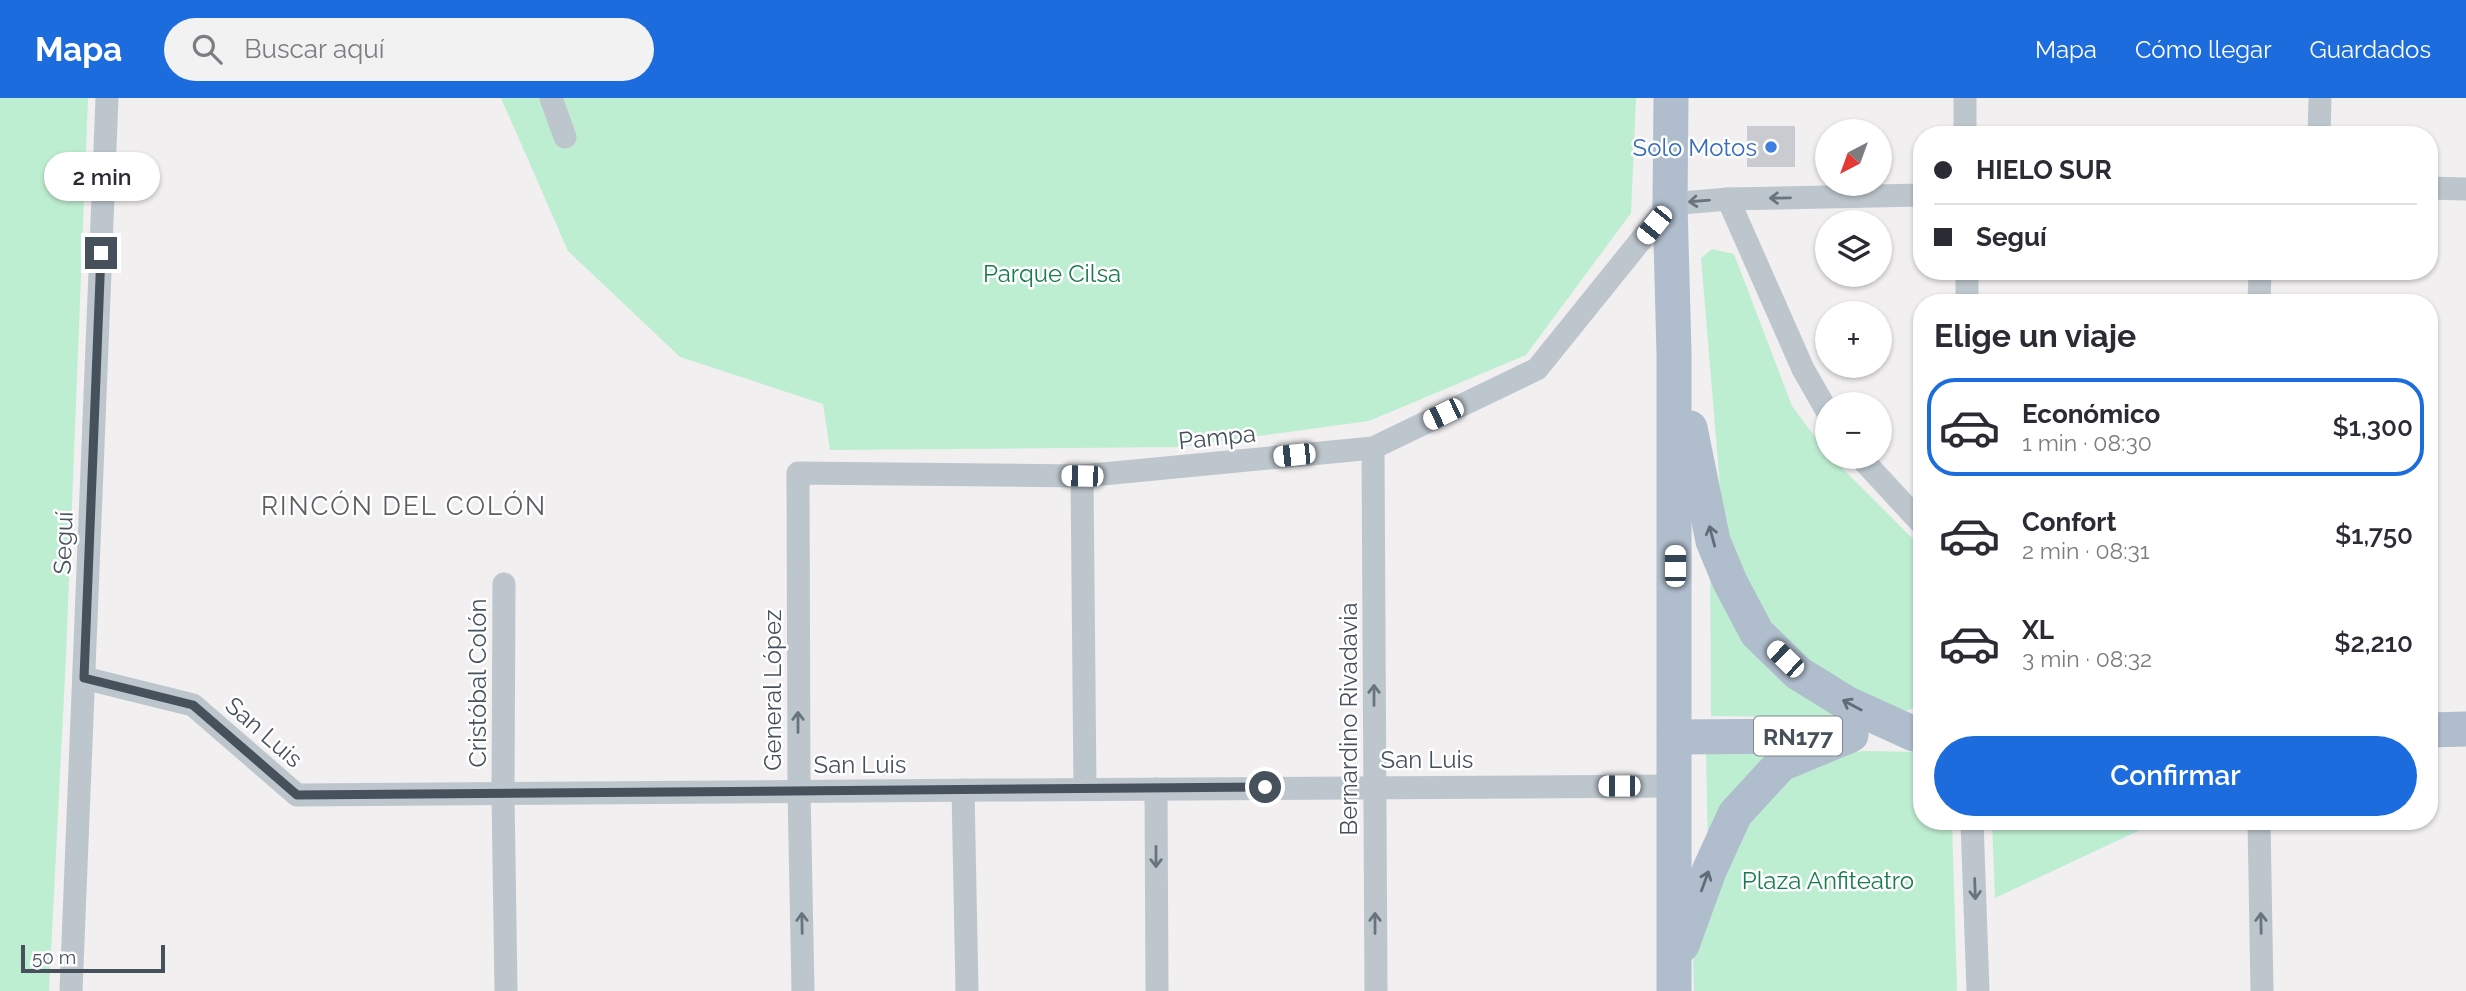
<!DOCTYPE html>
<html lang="es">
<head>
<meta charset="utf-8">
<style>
	body { margin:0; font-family:Raleway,sans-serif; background:#f2f2f3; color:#2b2b33; height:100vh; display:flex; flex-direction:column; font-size:26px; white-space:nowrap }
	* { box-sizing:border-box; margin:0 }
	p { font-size:23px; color:#7c7c81 }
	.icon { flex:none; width:38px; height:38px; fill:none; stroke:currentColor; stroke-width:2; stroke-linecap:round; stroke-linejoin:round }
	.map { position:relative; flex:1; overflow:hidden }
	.drawer { position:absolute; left:1913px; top:196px; width:525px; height:536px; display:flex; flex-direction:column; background:#fff; border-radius:28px; box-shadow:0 2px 5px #0004 }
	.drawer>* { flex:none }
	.guide { position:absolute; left:1913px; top:28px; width:525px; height:154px; border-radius:28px; box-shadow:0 2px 5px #0004; display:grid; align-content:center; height:154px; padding:0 21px; background:#fff }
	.needle { width:46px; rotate:221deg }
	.tools { position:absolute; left:1815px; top:21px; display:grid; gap:14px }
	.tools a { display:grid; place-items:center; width:77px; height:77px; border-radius:50%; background:#fff; box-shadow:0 2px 5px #0004; font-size:35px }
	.scale { position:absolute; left:21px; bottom:18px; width:144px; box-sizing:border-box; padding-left:7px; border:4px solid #47515c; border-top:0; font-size:19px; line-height:24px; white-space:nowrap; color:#47515c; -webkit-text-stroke:5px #fff; paint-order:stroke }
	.end { position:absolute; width:32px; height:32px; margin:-16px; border:9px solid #47515c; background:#fff; box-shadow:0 0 0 4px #fff }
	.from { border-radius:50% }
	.bubble { position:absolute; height:49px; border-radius:24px; background:#fff; box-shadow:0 2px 5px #0004; font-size:23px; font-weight:600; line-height:49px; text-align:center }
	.car { position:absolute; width:21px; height:42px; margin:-21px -10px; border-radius:9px; box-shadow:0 0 5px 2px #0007; background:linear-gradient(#fff 24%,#345 0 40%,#fff 0 76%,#345 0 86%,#fff 0) }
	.guide b { display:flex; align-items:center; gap:24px; height:66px; font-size:26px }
	.guide b+b { border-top:2px solid #e1e1e2 }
	.guide i { width:18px; height:18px; background:#2b2b33 }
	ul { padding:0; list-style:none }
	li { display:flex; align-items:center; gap:21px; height:98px; margin:0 14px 10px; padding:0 7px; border:4px solid transparent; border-radius:28px }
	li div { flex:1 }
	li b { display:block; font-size:26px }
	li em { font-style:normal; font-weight:600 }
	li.selected { border-color:#1d6cdd }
	li>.icon { width:63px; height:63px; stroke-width:1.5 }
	h2 { padding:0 21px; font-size:32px; line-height:84px }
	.primary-button { display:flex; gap:14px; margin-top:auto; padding:14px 21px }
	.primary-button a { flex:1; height:80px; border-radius:42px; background:#1d6cdd; color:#fff; font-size:28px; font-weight:600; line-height:80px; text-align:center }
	header { display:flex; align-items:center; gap:42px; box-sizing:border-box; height:98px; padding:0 35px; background:#1d6cdd; color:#fff }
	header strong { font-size:33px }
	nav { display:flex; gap:38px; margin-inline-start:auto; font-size:24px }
	.search { width:490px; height:63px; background:#f2f2f3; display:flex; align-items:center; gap:18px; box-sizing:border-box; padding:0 24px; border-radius:38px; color:#7c7c81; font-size:26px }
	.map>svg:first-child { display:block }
</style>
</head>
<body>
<header>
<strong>Mapa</strong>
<div class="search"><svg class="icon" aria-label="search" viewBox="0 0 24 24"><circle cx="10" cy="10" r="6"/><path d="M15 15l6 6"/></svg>Buscar aquí</div>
<nav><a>Mapa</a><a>Cómo llegar</a><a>Guardados</a></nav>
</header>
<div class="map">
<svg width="2466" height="893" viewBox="0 0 2466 893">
	<rect width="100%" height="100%" fill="#f1efef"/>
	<!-- green -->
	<g fill="#beeed2">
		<path d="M0,0H88L66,558L49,893H0Z"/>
		<path d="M501,0H1636L1631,115L1526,257L1369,323L1179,349L830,352L823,306L680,259L568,153Z"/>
		<path d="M1712,151L1734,156L1792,308L1827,355V359H1831L1921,449V606L1907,613L1878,605L1809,567L1753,504L1723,425L1701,160Z"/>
		<path d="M1710,458L1854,620L1711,618Z"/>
		<path d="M1863,653L1921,654L1922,723H1952L1957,893H1694L1692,826L1781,666Z"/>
		<path d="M1706,656H1792L1708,751Z"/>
		<path d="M1992,723H2159L1995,800Z"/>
	</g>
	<!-- building -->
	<rect fill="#c9cbd1" x="1747" y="28" width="48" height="41"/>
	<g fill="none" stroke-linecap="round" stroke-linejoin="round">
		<!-- street -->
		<g stroke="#bdc6cd" stroke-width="23">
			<path d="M551,0L565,39"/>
			<path d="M1965,0V37"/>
			<path d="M2319,37L2320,0"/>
			<path d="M2429,90L2466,91"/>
			<path d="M1728,101L1803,271L1827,313"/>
			<path d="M1967,173V205"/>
			<path d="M2259,205L2260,173"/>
			<path d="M1373,350L1376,893"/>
			<path d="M1860,359L1922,426"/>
			<path d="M1082,378L1085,691"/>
			<path d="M504,486L503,697L506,893"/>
			<path d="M84,580L193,607L297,697C756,697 1214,687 1673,688"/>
			<path d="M1156,691L1157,893"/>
			<path d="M963,692L967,893"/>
			<path d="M1972,723L1978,893"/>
			<path d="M2259,723L2262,893"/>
			<path d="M71,893L107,0"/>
			<path d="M803,893L799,692L798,375L1082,378L1373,350L1537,271L1670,106L1728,101L1922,97"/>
		</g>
		<!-- primary -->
		<g stroke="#afbdcd" stroke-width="35">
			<path d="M1671,0L1670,106L1674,255V893"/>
			<path d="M1690,330L1713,443L1730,484L1757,535L1798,575L1848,606L1914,636"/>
			<path d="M2429,632L2466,631"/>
			<path d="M1675,639L1834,638"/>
			<path d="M1682,847L1709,773L1735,716L1781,666L1851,637"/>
		</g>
	</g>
	<!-- one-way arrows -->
	<defs><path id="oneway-shaft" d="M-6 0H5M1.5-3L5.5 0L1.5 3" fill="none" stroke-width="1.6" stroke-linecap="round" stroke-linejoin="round" transform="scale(1.75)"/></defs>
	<g stroke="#6a747e">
		<use href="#oneway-shaft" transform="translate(1780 100) rotate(179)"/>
		<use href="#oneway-shaft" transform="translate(1699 103) rotate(175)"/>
		<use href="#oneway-shaft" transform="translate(1374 597) rotate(-90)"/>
		<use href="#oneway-shaft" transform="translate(798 624) rotate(-90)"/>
		<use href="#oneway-shaft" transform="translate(1156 759) rotate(90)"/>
		<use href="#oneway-shaft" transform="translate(1975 791) rotate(88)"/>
		<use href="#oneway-shaft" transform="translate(802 825) rotate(-91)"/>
		<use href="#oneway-shaft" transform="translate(1375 825) rotate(-90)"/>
		<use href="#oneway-shaft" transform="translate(2261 825) rotate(-91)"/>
	</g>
	<g stroke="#616c78">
		<use href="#oneway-shaft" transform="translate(1712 438) rotate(-105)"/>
		<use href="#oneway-shaft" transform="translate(1852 607) rotate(-152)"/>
		<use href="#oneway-shaft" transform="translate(1705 783) rotate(-70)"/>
	</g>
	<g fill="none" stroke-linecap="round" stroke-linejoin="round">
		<!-- route -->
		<path stroke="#47515c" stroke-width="9" d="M101,155L84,580L193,607L297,697L1265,689"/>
	</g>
	<!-- markers -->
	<circle fill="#3f7fe0" stroke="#fff" stroke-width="2.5" cx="1771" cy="49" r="7"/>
	<g text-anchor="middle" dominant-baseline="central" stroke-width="5" stroke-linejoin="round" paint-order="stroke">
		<!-- shield labels -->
		<rect fill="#fff" stroke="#7e858d" stroke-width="2" x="1754" y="618.5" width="88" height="39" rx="5"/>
		<g font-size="23" font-weight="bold" fill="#47515c">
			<text x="1798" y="638">RN177</text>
		</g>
		<!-- shop labels -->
		<g font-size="24" fill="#366cbe" stroke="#fff" text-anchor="end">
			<text x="1757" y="49">Solo Motos</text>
		</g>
		<!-- park labels -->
		<g font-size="24" fill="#197c4d" stroke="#fff">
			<text x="1052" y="175">Parque Cilsa</text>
			<text x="1828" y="782">Plaza Anfiteatro</text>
		</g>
		<!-- street labels -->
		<g font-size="24" fill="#47515c" stroke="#fff">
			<text transform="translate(1217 339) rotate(-6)">Pampa</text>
			<text transform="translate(63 445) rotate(-88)">Seguí</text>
			<text transform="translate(477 585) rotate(-90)">Cristóbal Colón</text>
			<text transform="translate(772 592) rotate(-90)">General López</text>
			<text transform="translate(1348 621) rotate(-90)">Bernardino Rivadavia</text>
			<text transform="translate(264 634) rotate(41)">San Luis</text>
			<text x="1427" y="661">San Luis</text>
			<text x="860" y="666">San Luis</text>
		</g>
		<!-- neighbourhood labels -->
		<g font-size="26" letter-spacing="2" fill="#5b5f63" stroke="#fff">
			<text x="404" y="408">RINCÓN DEL COLÓN</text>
		</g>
	</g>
</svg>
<div class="tools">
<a><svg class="needle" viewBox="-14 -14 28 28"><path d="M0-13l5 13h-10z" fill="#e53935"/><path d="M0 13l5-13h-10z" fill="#7c7c81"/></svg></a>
<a><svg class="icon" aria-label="layers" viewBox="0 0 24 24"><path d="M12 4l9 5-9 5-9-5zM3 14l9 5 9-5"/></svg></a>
<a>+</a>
<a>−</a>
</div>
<div class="scale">50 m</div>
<i class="end from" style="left:1265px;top:689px"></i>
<i class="end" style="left:101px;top:155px"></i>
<div class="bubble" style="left:44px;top:54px;width:116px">2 min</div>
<i class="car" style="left:1654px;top:127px;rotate:219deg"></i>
<i class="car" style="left:1443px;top:316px;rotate:244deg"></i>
<i class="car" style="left:1294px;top:357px;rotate:264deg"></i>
<i class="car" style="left:1082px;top:378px;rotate:271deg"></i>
<i class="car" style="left:1675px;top:468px;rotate:0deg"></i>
<i class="car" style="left:1785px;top:561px;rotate:314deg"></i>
<i class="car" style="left:1619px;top:688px;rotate:270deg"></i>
<div class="guide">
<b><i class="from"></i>HIELO SUR</b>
<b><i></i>Seguí</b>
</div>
<section class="drawer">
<h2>Elige un viaje</h2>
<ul>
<li class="selected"><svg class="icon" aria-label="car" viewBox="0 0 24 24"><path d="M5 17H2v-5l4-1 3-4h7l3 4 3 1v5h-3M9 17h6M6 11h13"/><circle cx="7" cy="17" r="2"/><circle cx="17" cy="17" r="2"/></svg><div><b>Económico</b><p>1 min · 08:30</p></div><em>$1,300</em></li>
<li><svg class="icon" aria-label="car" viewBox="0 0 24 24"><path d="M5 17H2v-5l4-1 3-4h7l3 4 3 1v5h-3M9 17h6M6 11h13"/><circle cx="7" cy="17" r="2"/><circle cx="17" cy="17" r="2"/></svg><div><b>Confort</b><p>2 min · 08:31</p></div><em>$1,750</em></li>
<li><svg class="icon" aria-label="car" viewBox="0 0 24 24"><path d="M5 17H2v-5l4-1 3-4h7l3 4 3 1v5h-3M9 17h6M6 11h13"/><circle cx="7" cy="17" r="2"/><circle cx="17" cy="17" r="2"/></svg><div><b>XL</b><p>3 min · 08:32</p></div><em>$2,210</em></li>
</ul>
<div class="primary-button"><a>Confirmar</a></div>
</section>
</div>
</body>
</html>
